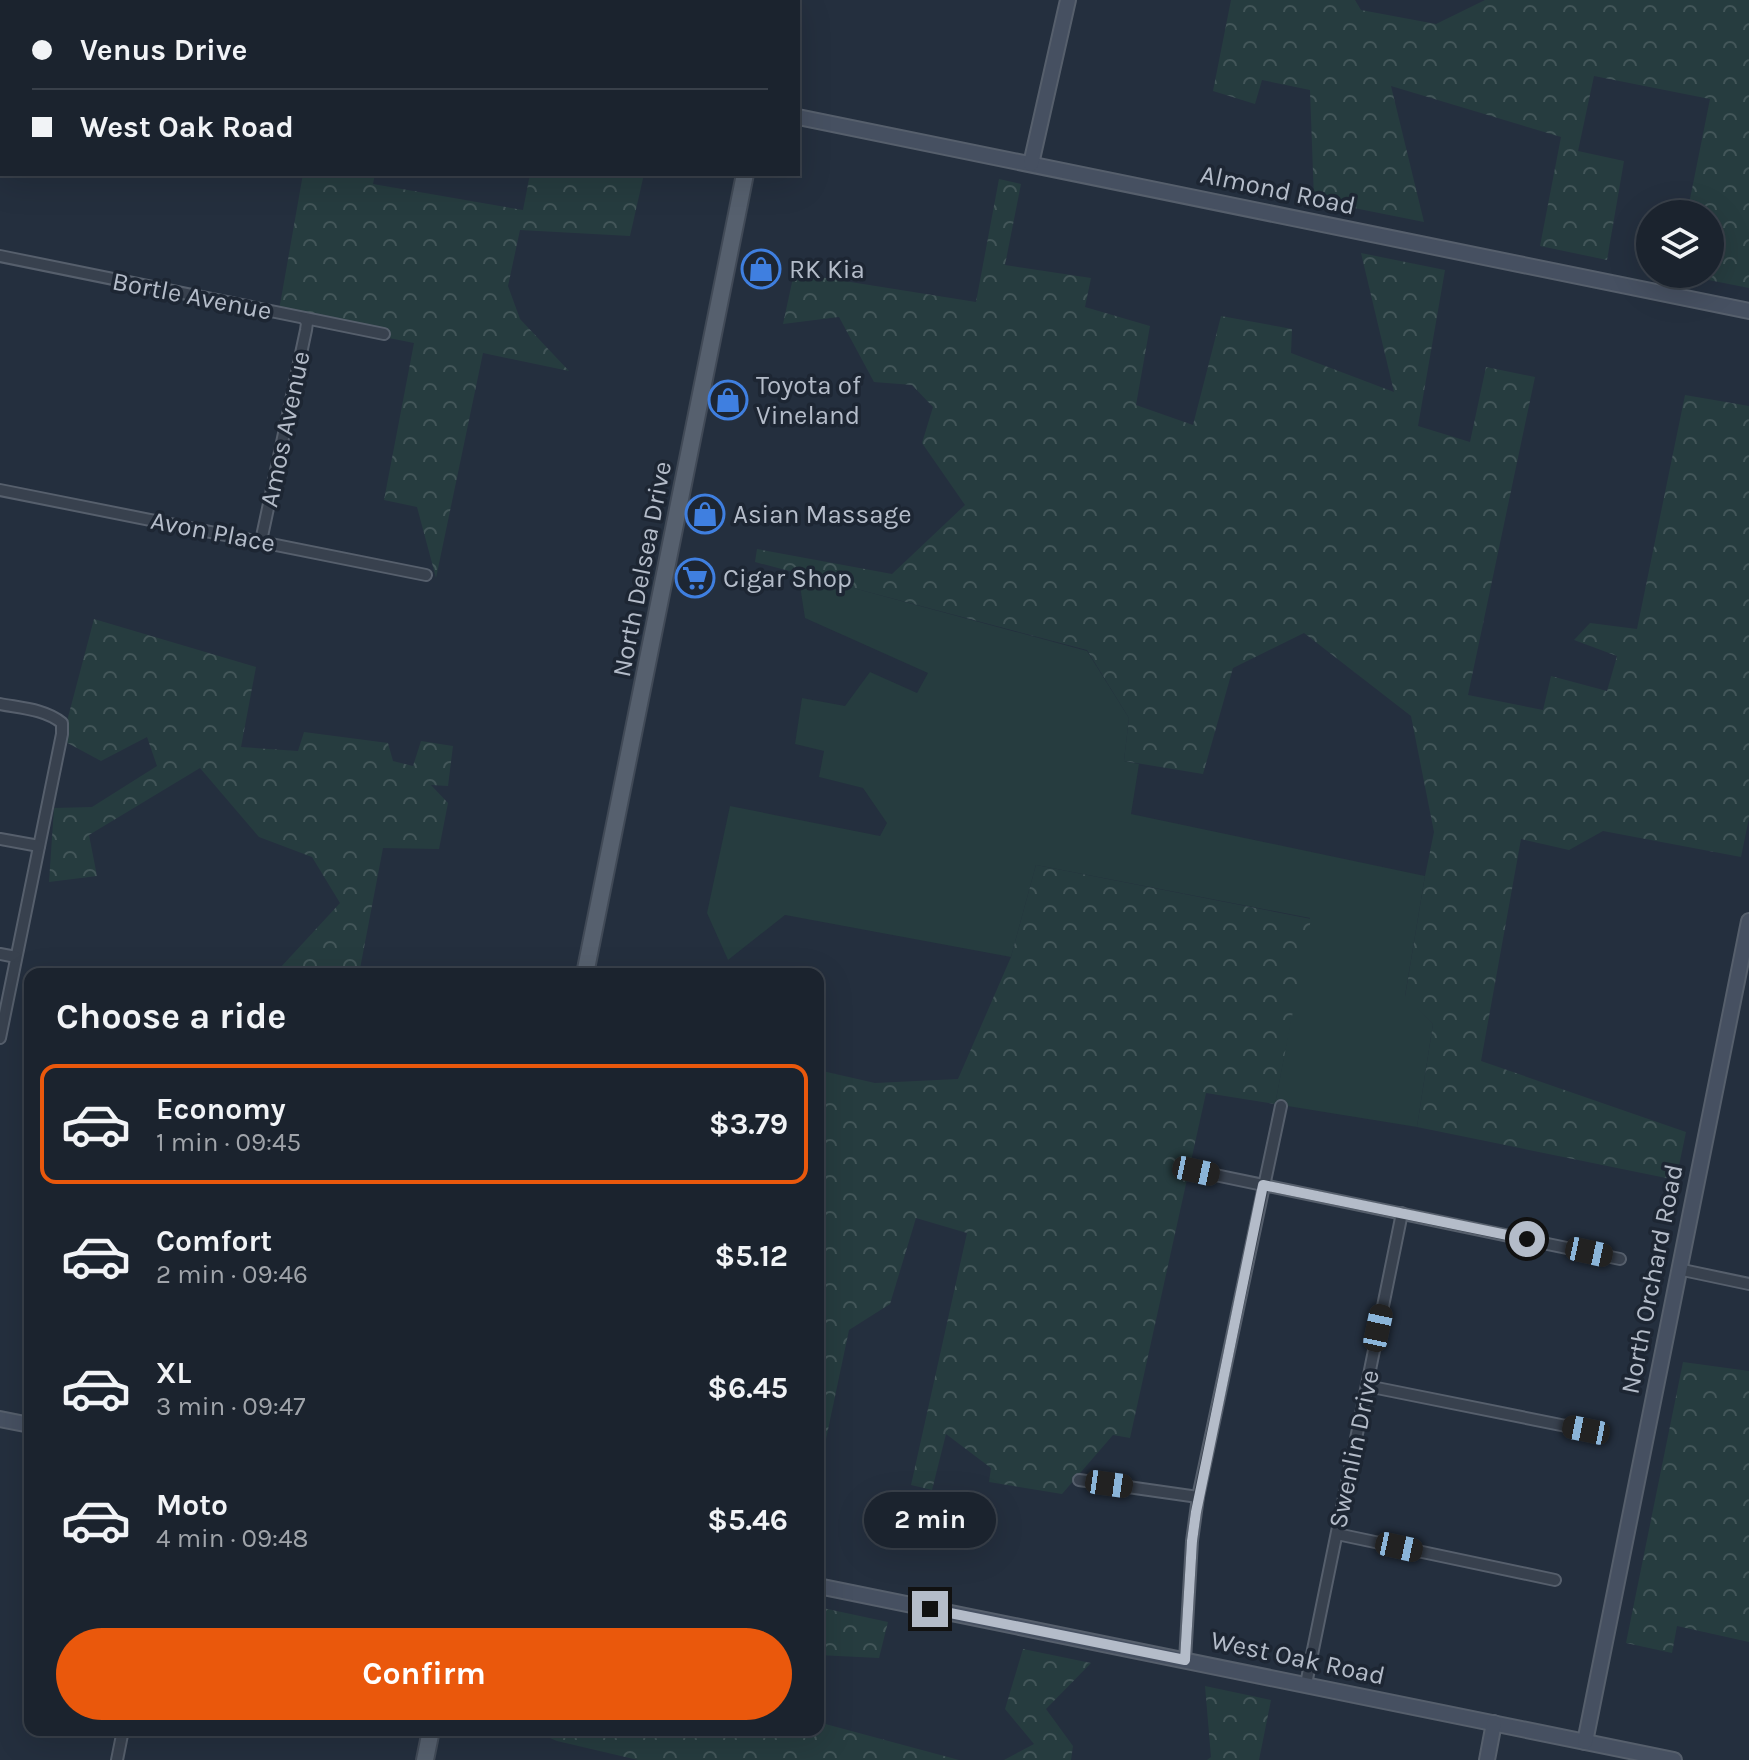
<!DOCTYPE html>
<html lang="en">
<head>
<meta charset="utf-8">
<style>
	body { margin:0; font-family:Karla,sans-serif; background:#242b36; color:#f1f3f6; height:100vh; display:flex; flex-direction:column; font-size:30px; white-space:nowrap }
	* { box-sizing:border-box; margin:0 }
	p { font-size:26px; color:#a0a4aa }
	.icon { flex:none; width:44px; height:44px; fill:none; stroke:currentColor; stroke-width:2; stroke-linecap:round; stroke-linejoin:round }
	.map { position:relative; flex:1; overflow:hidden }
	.sheet { position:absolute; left:24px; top:968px; width:800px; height:768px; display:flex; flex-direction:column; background:#1b232e; border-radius:16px; box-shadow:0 8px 32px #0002,0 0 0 2px #39404a }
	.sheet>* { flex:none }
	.hud { position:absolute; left:0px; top:0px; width:800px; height:176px; box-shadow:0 8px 32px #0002,0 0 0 2px #39404a; display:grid; align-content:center; height:176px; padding:0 32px; background:#1b232e }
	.controls { position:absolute; left:1636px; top:200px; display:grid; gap:16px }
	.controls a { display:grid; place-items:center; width:88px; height:88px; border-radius:50%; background:#1b232e; box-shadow:0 8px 32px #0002,0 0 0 2px #39404a; font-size:40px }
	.end { position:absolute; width:36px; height:36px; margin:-18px; border:10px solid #b4bcc9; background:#111; box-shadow:0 0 0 4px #111 }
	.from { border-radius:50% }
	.bubble { position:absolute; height:56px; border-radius:28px; background:#1b232e; box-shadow:0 8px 32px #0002,0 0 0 2px #39404a; font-size:26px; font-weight:700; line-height:56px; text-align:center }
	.car { position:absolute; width:24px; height:48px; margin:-24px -12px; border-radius:10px; box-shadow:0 0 6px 2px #0007; background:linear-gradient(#222 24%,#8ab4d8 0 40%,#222 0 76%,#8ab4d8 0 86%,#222 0) }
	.hud b { display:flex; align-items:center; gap:28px; height:76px; font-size:30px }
	.hud b+b { border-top:2px solid #39404a }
	.hud i { width:20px; height:20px; background:#f1f3f6 }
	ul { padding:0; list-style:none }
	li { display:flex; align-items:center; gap:24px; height:120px; margin:0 16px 12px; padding:0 16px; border:4px solid transparent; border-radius:16px }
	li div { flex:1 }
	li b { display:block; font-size:30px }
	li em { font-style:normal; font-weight:700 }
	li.on { border-color:#ea580c }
	li>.icon { width:72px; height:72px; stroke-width:1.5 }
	h2 { padding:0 32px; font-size:36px; line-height:96px }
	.primary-button { display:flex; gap:16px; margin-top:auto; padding:16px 32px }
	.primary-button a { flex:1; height:92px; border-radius:48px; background:#ea580c; color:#fff; font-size:32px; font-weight:700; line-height:92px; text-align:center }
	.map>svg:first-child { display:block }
</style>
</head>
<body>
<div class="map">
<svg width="1749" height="1760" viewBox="0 0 1749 1760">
	<defs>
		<pattern id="forest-crowns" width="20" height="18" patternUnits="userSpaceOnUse" patternTransform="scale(2)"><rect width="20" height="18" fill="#263c3f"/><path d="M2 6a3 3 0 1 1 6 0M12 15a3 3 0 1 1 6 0" fill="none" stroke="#435659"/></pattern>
	</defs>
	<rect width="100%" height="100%" fill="#242f3e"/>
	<!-- grass -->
	<path fill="#263c3f" d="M798,573L1087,651L1129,718L1124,761L1139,764L1131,814L1425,876L1405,996L1433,1024L1417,1127L1275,1104L1310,918L1036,865L1011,957L785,915L728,960L707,913L730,806L880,836L887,823L863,788L819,777L824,751L795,744L802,698L845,706L870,672L917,693L928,673L805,618Z"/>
	<!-- forest -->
	<g fill="url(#forest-crowns)">
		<path d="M1231,0H1355L1361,10L1436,24L1485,0H1749V288L1678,274H1710V214H1687L1710,99L1594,76L1578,151L1624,161L1607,260L1540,246L1561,137L1391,86L1424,222L1314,200L1310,90L1262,80L1255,104L1213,91Z"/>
		<path d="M303,174H375L373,184L523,210L530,174H644L630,236L520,230L508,286L520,319L569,371L483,353L436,578L417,507L384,500L414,343L278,316Z"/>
		<path d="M999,179L1021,184L1005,265L1091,278L1085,307L1150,326L1136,405L1193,425L1221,316L1292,329L1291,353L1394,392L1361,253L1445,270L1418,426L1470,442L1486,367L1535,377L1468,695L1543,710L1551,676L1607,691L1617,656L1574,640L1590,623L1637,629L1685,395L1749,406V818L1741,857L1603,831L1569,850L1521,839L1481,1061L1686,1132L1676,1180L1417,1127L1433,1024L1405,997L1425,876L1434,832L1411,716L1304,633L1233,668L1203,774L1124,761L1129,718L1087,650L755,562L757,549L892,574L965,505L922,443L933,407L912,385L874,382L839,317L783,324L794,273L976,302Z"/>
		<path d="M94,619L256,667L241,747L298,751L304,732L388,743L393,761L413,766L421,741L453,746L448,786L431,785L448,803L439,849L383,848L359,974H279L280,968L340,903L312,857L259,837L200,768L89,835L97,876L49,882L54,808L92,807L157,766L147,737L101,761L62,740Z"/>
		<path d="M1036,865L1311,919L1275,1104L1206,1093L1130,1438L1113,1435L1062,1494L989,1482L991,1468L946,1434L932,1490L911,1485L967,1233L916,1218L890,1304L849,1330L818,1477V1070L875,1083L958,1079L1011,957Z"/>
		<path d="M1683,1362L1749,1371V1642L1677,1626L1672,1653L1626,1643Z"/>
		<path d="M818,1607L888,1622L879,1658L818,1655Z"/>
		<path d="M1023,1649L1091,1663L1046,1709L1073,1746L1071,1760H1004L1034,1744L1005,1709Z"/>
		<path d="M1205,1686L1271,1700L1259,1760H1207L1211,1757Z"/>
		<path d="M818,1722L959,1760H638L557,1741L531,1730H818Z"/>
	</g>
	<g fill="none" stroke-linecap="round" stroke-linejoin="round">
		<defs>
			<g id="street">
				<path d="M258,2V0"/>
				<path d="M526,2L527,0"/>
				<path d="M0,43L2,44"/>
				<path d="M0,256L384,334"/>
				<path d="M0,490L426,575"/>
				<path d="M261,541L306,330L307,323L304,318"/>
				<path d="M0,704C20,708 45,709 62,723V734L0,1038"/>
				<path d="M0,839L39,846"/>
				<path d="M0,954L16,957"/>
				<path d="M1196,1171L1620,1259"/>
				<path d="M1678,1269L1749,1284"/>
				<path d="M1367,1386L1586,1430"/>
				<path d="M1079,1480L1198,1497"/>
				<path d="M1337,1534L1555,1580"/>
				<path d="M1185,1660L1192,1541L1198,1497L1281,1106"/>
				<path d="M1306,1684L1402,1213"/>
				<path d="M117,1760L123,1730"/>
			</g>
			<g id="secondary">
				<path d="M798,117L1749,311"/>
				<path d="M1031,164L1068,0"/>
				<path d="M0,1419L30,1425"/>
				<path d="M818,1586L1674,1760"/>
				<path d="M1585,1742L1749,921"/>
				<path d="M1487,1760L1494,1723"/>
			</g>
			<g id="primary">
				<path d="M780,2V0"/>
				<path d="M585,974L745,174"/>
				<path d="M425,1760L431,1730"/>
			</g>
		</defs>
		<!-- street casing -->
		<use href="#street" stroke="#565f6c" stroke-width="14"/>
		<!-- secondary casing -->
		<use href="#secondary" stroke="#565f6c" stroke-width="18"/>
		<!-- primary casing -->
		<use href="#primary" stroke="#414a57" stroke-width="20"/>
		<!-- street -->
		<use href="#street" stroke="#38414e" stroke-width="10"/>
		<!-- secondary -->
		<use href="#secondary" stroke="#465061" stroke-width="14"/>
		<!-- primary -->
		<use href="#primary" stroke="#56606e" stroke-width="16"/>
	</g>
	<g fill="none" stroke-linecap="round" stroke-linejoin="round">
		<!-- route -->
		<path stroke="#b4bcc9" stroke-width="10" d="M930,1609L1185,1660L1192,1541L1196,1512L1263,1185L1527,1239"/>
	</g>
	<!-- icons -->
	<defs>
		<symbol id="shop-ring" viewBox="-11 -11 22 22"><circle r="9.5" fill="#1d2633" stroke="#3f7fe0" stroke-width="1.5"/><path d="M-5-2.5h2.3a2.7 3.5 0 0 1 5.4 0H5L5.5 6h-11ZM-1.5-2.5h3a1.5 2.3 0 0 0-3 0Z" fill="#3f7fe0"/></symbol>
		<symbol id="supermarket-ring" viewBox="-11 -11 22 22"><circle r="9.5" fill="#1d2633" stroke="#3f7fe0" stroke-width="1.5"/><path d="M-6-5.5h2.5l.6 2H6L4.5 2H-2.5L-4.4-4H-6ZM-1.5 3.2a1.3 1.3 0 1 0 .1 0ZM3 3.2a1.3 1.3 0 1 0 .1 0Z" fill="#3f7fe0"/></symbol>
	</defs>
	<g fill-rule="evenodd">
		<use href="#shop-ring" x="739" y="247" width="44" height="44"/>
		<use href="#shop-ring" x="706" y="378" width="44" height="44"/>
		<use href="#shop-ring" x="683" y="492" width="44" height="44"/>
		<use href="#supermarket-ring" x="673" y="556" width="44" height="44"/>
	</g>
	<g text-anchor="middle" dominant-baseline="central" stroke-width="7" stroke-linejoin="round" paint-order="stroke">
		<!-- street labels -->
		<g font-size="26" fill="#b4bcc9" stroke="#1d2633">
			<text transform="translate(1278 190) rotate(12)">Almond Road</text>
			<text transform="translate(192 296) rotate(11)">Bortle Avenue</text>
			<text transform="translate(285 429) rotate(-78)">Amos Avenue</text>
			<text transform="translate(213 532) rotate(11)">Avon Place</text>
			<text transform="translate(642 569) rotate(-79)">North Delsea Drive</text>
			<text transform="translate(1652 1279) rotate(-79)">North Orchard Road</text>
			<text transform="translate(1354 1449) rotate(-78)">Swenlin Drive</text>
			<text transform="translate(1298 1658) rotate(12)">West Oak Road</text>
		</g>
		<!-- poi labels -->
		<g font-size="26" fill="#b4bcc9" stroke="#1d2633" text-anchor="start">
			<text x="789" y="269">RK Kia</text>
			<text x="756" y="385">Toyota of<tspan x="756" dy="30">Vineland</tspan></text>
			<text x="733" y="514">Asian Massage</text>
			<text x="723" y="578">Cigar Shop</text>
		</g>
	</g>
</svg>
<div class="controls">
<a><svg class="icon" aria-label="layers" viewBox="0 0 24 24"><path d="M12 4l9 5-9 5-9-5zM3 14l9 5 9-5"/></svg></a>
</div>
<i class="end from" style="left:1527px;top:1239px"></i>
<i class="end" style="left:930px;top:1609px"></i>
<div class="bubble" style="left:864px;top:1492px;width:132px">2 min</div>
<i class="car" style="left:1196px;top:1171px;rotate:102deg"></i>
<i class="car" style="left:1589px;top:1252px;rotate:102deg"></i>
<i class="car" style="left:1378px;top:1328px;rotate:12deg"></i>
<i class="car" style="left:1586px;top:1430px;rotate:281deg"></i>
<i class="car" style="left:1109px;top:1484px;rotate:98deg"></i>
<i class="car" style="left:1399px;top:1547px;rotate:102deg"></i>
<div class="hud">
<b><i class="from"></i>Venus Drive</b>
<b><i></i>West Oak Road</b>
</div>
<section class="sheet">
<h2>Choose a ride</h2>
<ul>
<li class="on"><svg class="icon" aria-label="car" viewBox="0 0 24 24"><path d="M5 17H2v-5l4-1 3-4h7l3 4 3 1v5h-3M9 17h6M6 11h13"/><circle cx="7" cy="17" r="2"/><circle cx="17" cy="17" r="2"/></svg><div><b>Economy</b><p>1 min · 09:45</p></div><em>$3.79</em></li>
<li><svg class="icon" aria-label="car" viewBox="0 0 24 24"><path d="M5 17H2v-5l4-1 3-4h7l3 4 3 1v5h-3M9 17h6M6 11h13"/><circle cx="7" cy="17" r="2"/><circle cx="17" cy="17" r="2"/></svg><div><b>Comfort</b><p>2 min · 09:46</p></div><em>$5.12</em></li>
<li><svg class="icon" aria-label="car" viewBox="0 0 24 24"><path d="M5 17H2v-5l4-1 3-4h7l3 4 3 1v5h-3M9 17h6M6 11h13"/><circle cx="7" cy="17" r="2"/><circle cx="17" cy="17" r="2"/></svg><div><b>XL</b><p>3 min · 09:47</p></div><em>$6.45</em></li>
<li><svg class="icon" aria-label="car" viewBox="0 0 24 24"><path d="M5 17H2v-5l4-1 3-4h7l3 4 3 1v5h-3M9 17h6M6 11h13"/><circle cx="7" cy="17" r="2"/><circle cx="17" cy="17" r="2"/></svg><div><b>Moto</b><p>4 min · 09:48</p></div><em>$5.46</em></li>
</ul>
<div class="primary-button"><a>Confirm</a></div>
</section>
</div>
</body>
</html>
